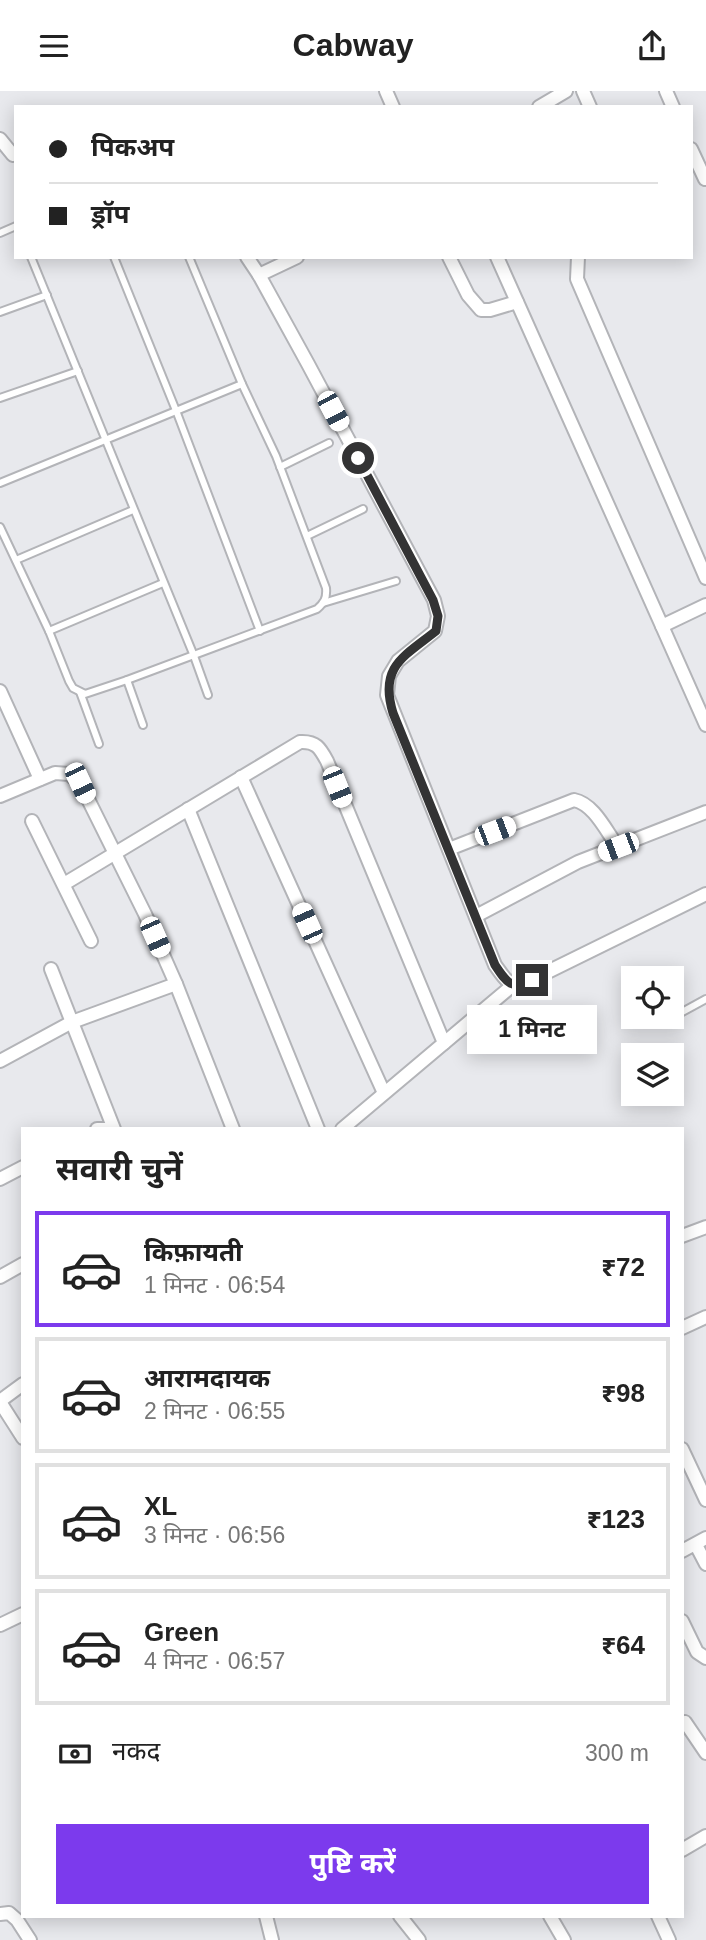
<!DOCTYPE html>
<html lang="hi">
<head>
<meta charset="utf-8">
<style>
	body { margin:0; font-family:Helvetica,"Noto Sans Devanagari",sans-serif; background:#f2f2f2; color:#222; height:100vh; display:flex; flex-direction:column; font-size:26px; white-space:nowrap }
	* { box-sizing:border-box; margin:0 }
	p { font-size:23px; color:#767676 }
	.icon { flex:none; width:38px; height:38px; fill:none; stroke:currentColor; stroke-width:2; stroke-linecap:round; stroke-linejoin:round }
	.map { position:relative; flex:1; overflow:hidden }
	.drawer { position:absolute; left:21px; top:1036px; width:663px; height:791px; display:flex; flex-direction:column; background:#fff; border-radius:0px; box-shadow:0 4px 18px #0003 }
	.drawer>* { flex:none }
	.hud { position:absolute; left:14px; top:14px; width:679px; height:154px; border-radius:0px; box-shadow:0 4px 18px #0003; display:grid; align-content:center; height:154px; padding:0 35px; background:#fff }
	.fabs { position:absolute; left:621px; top:875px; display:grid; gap:14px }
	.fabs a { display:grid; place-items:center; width:63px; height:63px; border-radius:0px; background:#fff; box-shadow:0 4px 18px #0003; font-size:35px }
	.end { position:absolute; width:32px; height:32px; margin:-16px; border:9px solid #333334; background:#fff; box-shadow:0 0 0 4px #fff }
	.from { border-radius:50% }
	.bubble { position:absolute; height:49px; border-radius:0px; background:#fff; box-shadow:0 4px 18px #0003; font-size:23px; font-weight:700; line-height:49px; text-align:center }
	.car { position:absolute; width:21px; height:42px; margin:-21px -10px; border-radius:9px; box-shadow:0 0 5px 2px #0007; background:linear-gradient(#fff 24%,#345 0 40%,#fff 0 76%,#345 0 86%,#fff 0) }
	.hud b { display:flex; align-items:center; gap:24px; height:66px; font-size:26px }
	.hud b+b { border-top:2px solid #e0e0e0 }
	.hud i { width:18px; height:18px; background:#222 }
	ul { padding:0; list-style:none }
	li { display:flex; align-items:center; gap:21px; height:116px; margin:0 14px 10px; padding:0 21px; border:4px solid #e0e0e0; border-radius:0px }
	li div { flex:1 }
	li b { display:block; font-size:26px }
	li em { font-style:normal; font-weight:700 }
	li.on { border-color:#7c3aed }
	li>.icon { width:63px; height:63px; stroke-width:1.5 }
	h2 { padding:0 35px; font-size:32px; line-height:84px }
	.pay { display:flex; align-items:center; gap:18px; height:77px; padding:0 35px; font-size:26px }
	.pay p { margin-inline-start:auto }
	.cta { display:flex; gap:14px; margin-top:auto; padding:14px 35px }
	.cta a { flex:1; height:80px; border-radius:0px; background:#7c3aed; color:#fff; font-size:28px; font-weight:700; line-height:80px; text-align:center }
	header { display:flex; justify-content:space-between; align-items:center; height:91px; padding:0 35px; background:#fff; font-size:32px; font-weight:700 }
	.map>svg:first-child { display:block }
</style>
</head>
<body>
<header><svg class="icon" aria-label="menu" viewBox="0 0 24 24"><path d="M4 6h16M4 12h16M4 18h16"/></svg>Cabway<svg class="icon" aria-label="share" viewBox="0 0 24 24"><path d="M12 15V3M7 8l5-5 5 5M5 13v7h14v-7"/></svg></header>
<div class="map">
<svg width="706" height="1849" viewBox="0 0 706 1849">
	<rect width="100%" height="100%" fill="#e8e9ed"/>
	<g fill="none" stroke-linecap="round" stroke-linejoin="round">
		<defs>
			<g id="lane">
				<path d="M0,142L16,135"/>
				<path d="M31,166L194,565L208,604"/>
				<path d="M114,166L177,322L260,540"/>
				<path d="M0,221L47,204"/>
				<path d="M0,307L78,280"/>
				<path d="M280,376L329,352"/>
				<path d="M0,392L242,293"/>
				<path d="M0,436L49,540L69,590L73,597L85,603L127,589L317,518C324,512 327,507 326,497L276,365L242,293L189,166"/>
				<path d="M307,445L363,418"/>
				<path d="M16,469L133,419"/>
				<path d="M323,512L396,490"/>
				<path d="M49,540L163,492"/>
				<path d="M127,589L143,634"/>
				<path d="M80,601L99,653"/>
				<path d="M664,931L706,908"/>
			</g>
			<g id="street">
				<path d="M386,0L393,16"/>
				<path d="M583,0L590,16"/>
				<path d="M666,0L673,16"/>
				<path d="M539,16L566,0"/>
				<path d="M0,48L13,64"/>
				<path d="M691,58L705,88"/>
				<path d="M247,166L259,184L308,273L434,509L438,525L435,540L398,570L389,585L387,604L495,874C503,885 507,894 521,894L706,803"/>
				<path d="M449,166L468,204L481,219H490L517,211"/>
				<path d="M497,166L662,535"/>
				<path d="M578,166L577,188L706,487"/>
				<path d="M259,184L297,166"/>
				<path d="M706,514L662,535L706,634"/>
				<path d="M0,600L40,688"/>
				<path d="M241,686L384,1002"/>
				<path d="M0,705L55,682L69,683L80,692L145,823L176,893L233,1038"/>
				<path d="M188,718L318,1038"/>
				<path d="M32,730L91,850"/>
				<path d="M449,758L574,709C594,713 606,740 618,756"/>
				<path d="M64,793L300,651C316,650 320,657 327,670L444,952"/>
				<path d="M476,825L578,771L706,721"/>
				<path d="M51,878L114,1038"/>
				<path d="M0,970L72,931L176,893"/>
				<path d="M97,1038H106"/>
				<path d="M342,1038L513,894"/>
				<path d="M0,1088L23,1076"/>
				<path d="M682,1145L706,1136"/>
				<path d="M0,1186L23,1173"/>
				<path d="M682,1237L706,1226"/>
				<path d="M0,1310L23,1293"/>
				<path d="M0,1311L23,1347"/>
				<path d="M682,1358L706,1409"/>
				<path d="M696,1454L706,1473"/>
				<path d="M682,1460L706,1447"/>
				<path d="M682,1530L697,1561L706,1567"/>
				<path d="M0,1534L23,1523"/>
				<path d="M685,1631L706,1662"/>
				<path d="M682,1759L706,1745"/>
				<path d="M0,1823L9,1822L17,1829L30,1849"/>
				<path d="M266,1825L272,1849"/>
				<path d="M400,1825L419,1849"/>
				<path d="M550,1825L564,1849"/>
				<path d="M658,1825L669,1849"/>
			</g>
		</defs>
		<!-- lane casing -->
		<use href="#lane" stroke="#b3b4b8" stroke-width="10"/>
		<!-- street casing -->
		<use href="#street" stroke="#b3b4b8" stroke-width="16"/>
		<!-- lane -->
		<use href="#lane" stroke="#fff" stroke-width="6"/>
		<!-- street -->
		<use href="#street" stroke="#fff" stroke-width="12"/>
	</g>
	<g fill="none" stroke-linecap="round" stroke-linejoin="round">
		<!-- route -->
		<path stroke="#333334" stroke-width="9" d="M358,367L433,509L438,525L436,540C403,566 379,576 393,622L495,874C507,892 511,899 532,889"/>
	</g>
</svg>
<div class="fabs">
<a><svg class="icon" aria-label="locate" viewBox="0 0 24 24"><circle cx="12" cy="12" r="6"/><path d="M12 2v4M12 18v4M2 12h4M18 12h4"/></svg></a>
<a><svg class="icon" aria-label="layers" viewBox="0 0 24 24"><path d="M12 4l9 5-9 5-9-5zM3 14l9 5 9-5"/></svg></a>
</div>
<i class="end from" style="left:358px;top:367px"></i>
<i class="end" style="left:532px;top:889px"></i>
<div class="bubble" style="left:467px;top:914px;width:130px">1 मिनट</div>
<i class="car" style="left:333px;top:320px;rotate:152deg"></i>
<i class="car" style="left:80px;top:692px;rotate:155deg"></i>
<i class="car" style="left:337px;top:696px;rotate:158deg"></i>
<i class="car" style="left:495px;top:740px;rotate:69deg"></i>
<i class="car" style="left:618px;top:756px;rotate:249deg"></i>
<i class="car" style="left:307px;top:832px;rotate:336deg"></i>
<i class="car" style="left:155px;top:846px;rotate:156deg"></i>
<div class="hud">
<b><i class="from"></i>पिकअप</b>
<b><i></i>ड्रॉप</b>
</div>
<section class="drawer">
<h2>सवारी चुनें</h2>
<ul>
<li class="on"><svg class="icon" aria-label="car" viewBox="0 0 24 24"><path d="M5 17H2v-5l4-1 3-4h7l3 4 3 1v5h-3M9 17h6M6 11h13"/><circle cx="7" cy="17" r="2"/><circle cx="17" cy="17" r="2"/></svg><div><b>किफ़ायती</b><p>1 मिनट · 06:54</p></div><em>₹72</em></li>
<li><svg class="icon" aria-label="car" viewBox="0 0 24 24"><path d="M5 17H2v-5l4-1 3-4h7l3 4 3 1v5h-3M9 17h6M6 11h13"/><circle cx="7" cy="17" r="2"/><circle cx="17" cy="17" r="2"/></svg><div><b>आरामदायक</b><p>2 मिनट · 06:55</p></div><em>₹98</em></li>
<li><svg class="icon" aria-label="car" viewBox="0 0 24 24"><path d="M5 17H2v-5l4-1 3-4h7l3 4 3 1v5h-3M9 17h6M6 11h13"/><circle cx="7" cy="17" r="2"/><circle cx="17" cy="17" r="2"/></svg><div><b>XL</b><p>3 मिनट · 06:56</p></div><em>₹123</em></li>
<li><svg class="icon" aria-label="car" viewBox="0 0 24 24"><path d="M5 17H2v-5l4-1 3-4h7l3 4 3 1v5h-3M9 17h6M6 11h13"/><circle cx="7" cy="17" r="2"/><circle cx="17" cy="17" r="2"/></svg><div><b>Green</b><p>4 मिनट · 06:57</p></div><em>₹64</em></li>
</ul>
<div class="pay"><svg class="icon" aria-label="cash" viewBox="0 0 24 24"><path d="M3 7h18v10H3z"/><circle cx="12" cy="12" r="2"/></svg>नकद<p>300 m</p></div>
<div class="cta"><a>पुष्टि करें</a></div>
</section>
</div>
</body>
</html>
